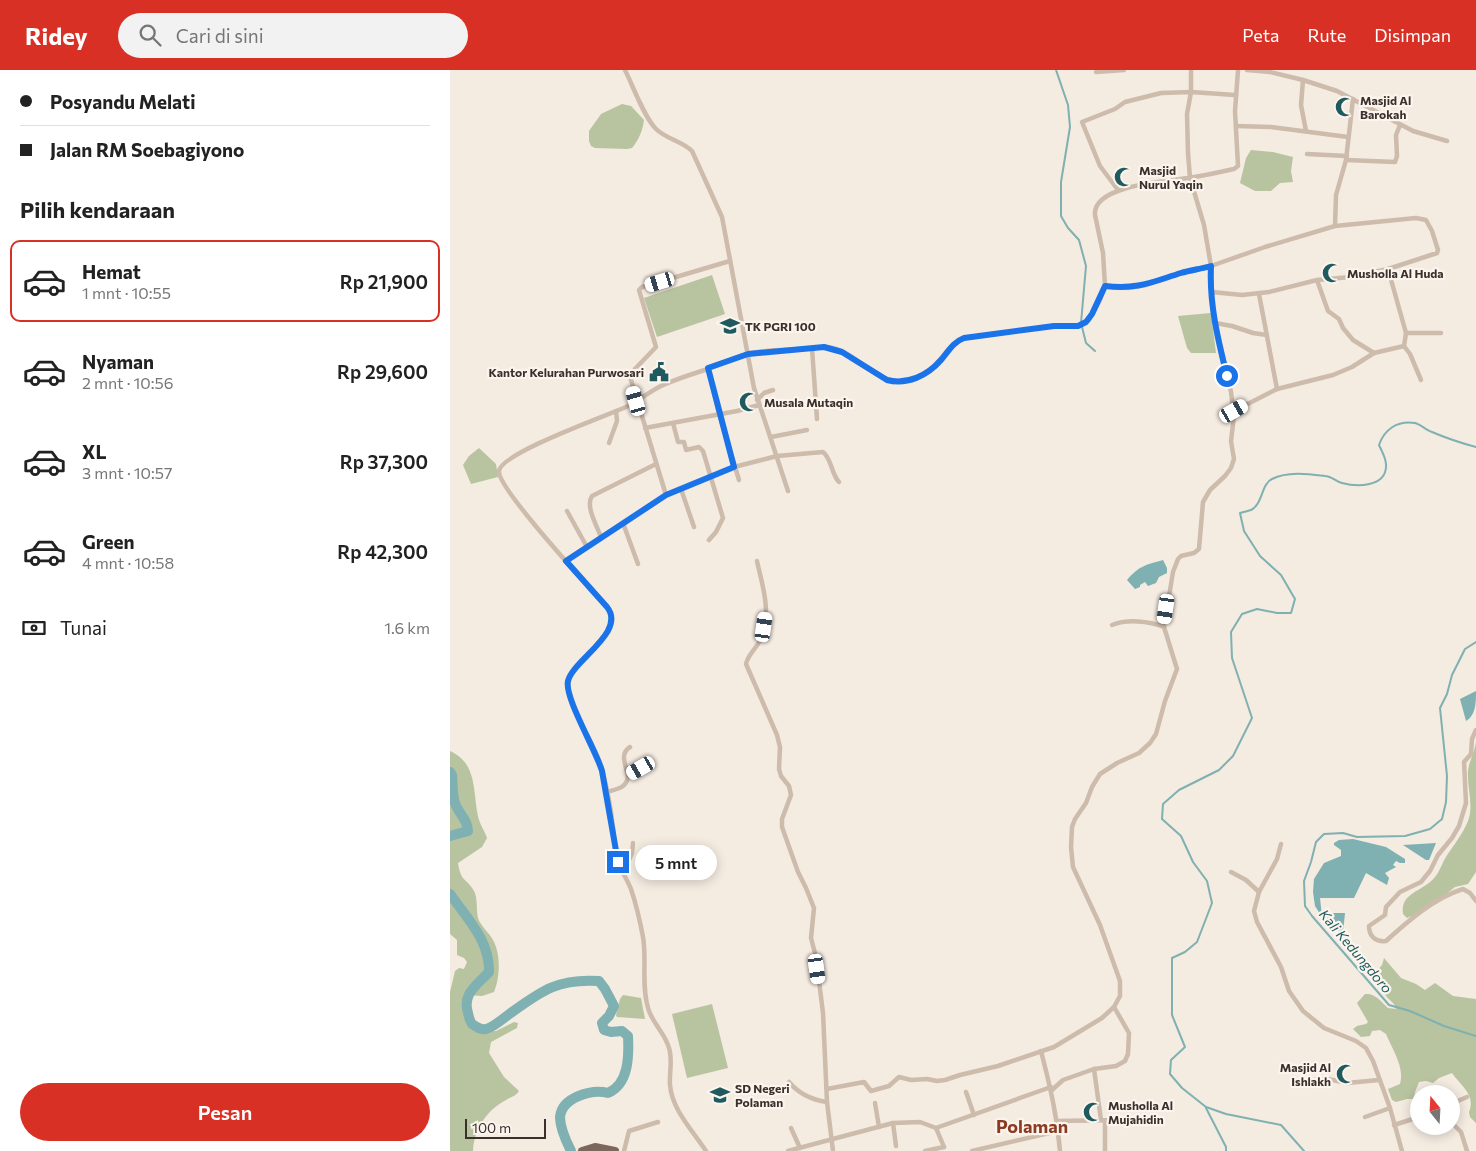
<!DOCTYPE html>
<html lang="id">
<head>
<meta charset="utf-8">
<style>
	body { margin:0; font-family:Commissioner,sans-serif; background:#f2f2f2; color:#222; height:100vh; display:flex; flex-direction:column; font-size:19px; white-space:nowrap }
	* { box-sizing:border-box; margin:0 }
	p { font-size:16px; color:#767676 }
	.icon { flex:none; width:28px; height:28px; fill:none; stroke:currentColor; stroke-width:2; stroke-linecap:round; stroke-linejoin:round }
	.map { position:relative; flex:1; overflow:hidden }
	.details { display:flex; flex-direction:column; background:#fff; width:450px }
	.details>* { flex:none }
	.top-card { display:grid; align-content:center; height:110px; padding:0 20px; background:#fff }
	.needle { width:32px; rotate:342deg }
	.controls { position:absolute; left:960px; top:1015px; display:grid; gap:10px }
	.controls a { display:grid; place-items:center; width:50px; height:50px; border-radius:50%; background:#fff; box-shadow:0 2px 12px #0003; font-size:25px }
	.scale { position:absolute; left:15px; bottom:12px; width:81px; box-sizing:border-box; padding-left:5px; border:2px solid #3b302b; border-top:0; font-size:14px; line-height:18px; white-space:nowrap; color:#3b302b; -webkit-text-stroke:4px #fbf5ee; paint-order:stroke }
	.end { position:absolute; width:22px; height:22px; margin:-11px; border:6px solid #1a73e8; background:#fff; box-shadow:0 0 0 2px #fff }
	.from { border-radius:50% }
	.bubble { position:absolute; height:35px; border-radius:18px; background:#fff; box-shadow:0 2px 12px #0003; font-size:16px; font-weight:600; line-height:35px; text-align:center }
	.car { position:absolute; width:15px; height:30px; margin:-15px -8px; border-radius:6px; box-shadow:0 0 4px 1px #0007; background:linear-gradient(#fff 24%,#345 0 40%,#fff 0 76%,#345 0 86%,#fff 0) }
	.top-card b { display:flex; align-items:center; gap:18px; height:48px; font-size:19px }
	.top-card b+b { border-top:1px solid #e0e0e0 }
	.top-card i { width:12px; height:12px; background:#222 }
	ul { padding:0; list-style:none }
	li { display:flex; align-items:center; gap:15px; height:82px; margin:0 10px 8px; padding:0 10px; border:2px solid transparent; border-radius:10px }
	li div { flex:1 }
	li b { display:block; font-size:19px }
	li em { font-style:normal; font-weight:600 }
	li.active { border-color:#d93025 }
	li>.icon { width:45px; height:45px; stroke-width:1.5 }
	h2 { padding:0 20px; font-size:22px; line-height:60px }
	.pay { display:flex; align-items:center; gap:12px; height:55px; padding:0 20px; font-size:19px }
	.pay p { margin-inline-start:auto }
	.action { display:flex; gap:10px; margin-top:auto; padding:10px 20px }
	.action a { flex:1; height:58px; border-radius:30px; background:#d93025; color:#fff; font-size:20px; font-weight:600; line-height:58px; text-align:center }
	header { display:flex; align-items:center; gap:30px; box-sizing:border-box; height:70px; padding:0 25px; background:#d93025; color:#fff }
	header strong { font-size:24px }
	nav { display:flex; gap:28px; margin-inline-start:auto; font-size:18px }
	.search { width:350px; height:45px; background:#f2f2f2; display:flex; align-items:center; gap:12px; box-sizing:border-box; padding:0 18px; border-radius:28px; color:#767676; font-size:19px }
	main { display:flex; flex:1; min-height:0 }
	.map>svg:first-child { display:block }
</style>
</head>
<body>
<header>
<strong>Ridey</strong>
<div class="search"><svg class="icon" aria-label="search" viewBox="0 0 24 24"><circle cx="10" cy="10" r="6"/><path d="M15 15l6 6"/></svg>Cari di sini</div>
<nav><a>Peta</a><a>Rute</a><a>Disimpan</a></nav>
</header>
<main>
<section class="details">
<div class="top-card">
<b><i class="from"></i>Posyandu Melati</b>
<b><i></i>Jalan RM Soebagiyono</b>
</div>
<h2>Pilih kendaraan</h2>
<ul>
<li class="active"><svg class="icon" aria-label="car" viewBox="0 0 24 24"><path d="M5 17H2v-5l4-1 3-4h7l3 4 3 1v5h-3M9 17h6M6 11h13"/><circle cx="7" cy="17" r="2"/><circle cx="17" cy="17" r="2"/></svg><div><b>Hemat</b><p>1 mnt · 10:55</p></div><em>Rp 21,900</em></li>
<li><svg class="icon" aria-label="car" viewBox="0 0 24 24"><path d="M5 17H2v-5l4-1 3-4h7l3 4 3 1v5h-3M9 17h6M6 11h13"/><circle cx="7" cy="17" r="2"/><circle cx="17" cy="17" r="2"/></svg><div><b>Nyaman</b><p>2 mnt · 10:56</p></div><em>Rp 29,600</em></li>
<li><svg class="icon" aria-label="car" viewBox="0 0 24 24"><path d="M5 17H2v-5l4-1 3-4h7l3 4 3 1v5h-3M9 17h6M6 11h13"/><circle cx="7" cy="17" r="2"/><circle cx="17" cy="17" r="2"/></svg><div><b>XL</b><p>3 mnt · 10:57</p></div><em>Rp 37,300</em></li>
<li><svg class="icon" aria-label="car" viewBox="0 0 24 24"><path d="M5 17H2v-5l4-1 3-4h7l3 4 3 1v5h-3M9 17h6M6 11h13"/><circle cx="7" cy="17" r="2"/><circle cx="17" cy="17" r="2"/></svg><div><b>Green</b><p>4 mnt · 10:58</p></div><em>Rp 42,300</em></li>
</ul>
<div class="pay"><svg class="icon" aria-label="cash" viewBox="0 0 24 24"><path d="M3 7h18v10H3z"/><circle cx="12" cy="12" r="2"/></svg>Tunai<p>1.6 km</p></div>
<div class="action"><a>Pesan</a></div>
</section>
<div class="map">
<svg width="1026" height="1081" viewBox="0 0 1026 1081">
	<rect width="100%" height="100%" fill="#f4ebe1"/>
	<!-- green -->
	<g fill="#b8c4a0">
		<path d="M172,34L181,36L194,50C193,60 188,71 182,78L177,79L145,78L141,76L139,71V61L151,44Z"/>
		<path d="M801,80L823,82L843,87L841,101L843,112L830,113L821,121H805L790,113L796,88Z"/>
		<path d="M262,205L275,244L207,267L194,228Z"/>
		<path d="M761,243L766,283H741L737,278L728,246Z"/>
		<path d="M29,378L46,394L48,407L21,414L13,395L19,386Z"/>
		<path d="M1026,672V802L1018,814L1005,817L995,825L969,843L957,848L953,844C950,822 973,822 985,807C990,801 992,793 996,787C1003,776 1019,756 1020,743C1022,729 1017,715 1018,701C1019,691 1025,682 1026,672Z"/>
		<path d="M0,681C29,694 22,724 29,750C31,756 35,762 37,768L32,777L8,793C11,813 16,807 24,821C28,829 26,839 28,848C31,857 39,862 43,870C51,884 50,908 44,922L32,926L16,925C11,937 12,954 25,962L46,961L64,952L68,953L67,958L41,972L39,983L54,1007L69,1021C65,1027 62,1026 56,1030C37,1040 24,1059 23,1081H0V922L5,901L9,898L14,899L17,892L14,888L7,885V870L0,864Z"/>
		<path d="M934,888L951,908L966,914L975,920L985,913L1003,926L1026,929V1053L1020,1047L1019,1042C1026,1025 1011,1016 1002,1003L989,1008L983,1013L976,1011L969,1012L965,1022L964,1029H957L946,1032L942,1030L938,1019L950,1014C955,997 942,979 936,964L930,960L922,961L920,966L911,967L903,959L907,956L916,954L918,952L907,933L915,924C926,923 931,932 938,938L946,939C945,933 940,931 936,926C932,919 930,910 925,903L932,895Z"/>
		<path d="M173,925L191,928L195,949L167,947L166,945L170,929Z"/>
		<path d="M262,934L278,998L237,1008L222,944Z"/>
	</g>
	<!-- water -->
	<g fill="#7fb0b2">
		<path d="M713,490L717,498V503L709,507L706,513L698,516L695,512L690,515V517L685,519L677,510C689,496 695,495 713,490Z"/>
		<path d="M1026,621C1026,632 1026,645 1016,651L1010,629Z"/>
		<path d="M903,769L936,777L955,789V793H950L946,791L943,795L946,797L935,803L939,808L937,815L916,803L904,828H870L872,847L865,836L863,822L864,809L874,793L891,786V780L884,775V773L889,770Z"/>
		<path d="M986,773L979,790H976L953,775Z"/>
		<path d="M877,843H895L893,862L891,864L878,852Z"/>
	</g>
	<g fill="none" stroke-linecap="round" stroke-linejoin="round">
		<!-- stream -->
		<g stroke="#7fb0b2" stroke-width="2">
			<path d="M606,0L618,35L620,57L611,112V146L618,158L629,170L636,196L631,253L636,273L645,281"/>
			<path d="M1026,572L1015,579L1002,605L997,624L990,638L997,706L996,732L992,749L980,759L955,766L907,767L893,763L874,764L866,772L861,792L854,811L855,836L862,846L939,935L960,941L994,956L1026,966"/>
			<path d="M756,1038L776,1077V1081"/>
			<path d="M854,1081L831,1055L776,1044L756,1037L732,1018L720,1004L721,990L735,977L722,945V888L735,882L747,872L762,833L757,811L743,792L731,766L712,749L713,734L729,720L769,700L783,686L802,648L782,588L781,562L792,544L807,539L827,543H841L845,529L831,505L810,486L794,461L790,443C794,442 798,441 801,440C813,434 811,414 822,409C838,401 859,404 875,406C882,406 886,412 892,413C907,417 935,417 936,397C937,389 932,382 929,375C934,360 947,350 965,353C970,354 976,360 982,362C996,368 1011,373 1026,377"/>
		</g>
		<!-- river -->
		<g stroke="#7fb0b2" stroke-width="10">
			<path d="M0,702L2,705C3,713 2,724 5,733C8,743 18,750 18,761L0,766"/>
			<path d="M0,824C17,848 40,871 39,902C26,916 12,924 18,943C19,947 19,950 22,954C26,957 30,960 36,959C44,957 51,950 58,945C90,922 107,908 149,911L155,919L164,936L159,946L152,953L154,960L161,962L172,961L178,966C179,986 179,1014 158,1023C142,1019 112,1027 110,1047C110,1058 116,1071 121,1081"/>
		</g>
		<!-- minor -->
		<g stroke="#cdbbac" stroke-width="4.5">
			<path d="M175,0C183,16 194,47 206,59C216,69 232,71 242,81L272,147L304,318L338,421"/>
			<path d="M797,0L820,2L853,10L887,21L963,61L997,71"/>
			<path d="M646,2L674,0"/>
			<path d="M853,10L851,35L856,61"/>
			<path d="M786,56L821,57L898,67"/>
			<path d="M857,84L897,86"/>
			<path d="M896,90L945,92L947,86L946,65L950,55"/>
			<path d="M668,120L650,96L632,52L665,39L675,32L711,23L741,22L785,25"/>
			<path d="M885,156L886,125L896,90L903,29"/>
			<path d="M867,210L878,241L889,249L893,258L903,270L924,283"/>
			<path d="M655,216L678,218L696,215L732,202L761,196L815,177L885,156L966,148L976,150L982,161L988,180L987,183L938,199L900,207L867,210L819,222L792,225L762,222"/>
			<path d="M809,224L827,319"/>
			<path d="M765,253L782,256L803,263L817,265"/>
			<path d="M956,263H991"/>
			<path d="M954,276L960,284L971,310"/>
			<path d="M362,278L367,349"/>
			<path d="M258,298L269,344L289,410"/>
			<path d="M307,330L314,323L323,320"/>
			<path d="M784,341L827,319L883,305L902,297L924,283L954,276L956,263L938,199"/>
			<path d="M223,353L228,372H234L236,380L249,377L253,381L273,448L266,462L259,470"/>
			<path d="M195,358L287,341L309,335"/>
			<path d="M321,367L357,360"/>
			<path d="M159,373L167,351L166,341"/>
			<path d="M231,419L244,457"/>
			<path d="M216,425L181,310L184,300L206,277L189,220L192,217L280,191"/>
			<path d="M117,441L137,477"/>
			<path d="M173,453L188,494"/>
			<path d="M151,467C147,456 135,436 142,426L206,394"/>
			<path d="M115,491L216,425L231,419L284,397L327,386L373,382C382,389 381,404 389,412"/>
			<path d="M307,491C313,519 322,541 310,570C307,578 298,584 296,594L327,665L330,677L329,699L331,706L339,716L341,725L332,749V757L348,802L356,818L364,838L361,868L366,887L373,943L377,1032L383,1081"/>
			<path d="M662,555C677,549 699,551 714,557"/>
			<path d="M1026,660L1022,669L1021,684L1014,692L1016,733L1009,756L1002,768L988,785L980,801L971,812L950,822L936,837L935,845L919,856C919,867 926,872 936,871C958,851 984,828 1013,819L1020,823L1026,831"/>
			<path d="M178,706C176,695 169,684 180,677"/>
			<path d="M157,722C167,719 177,718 178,706L191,698"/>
			<path d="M831,774L827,789L809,822L804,841L807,852L831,897L839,921L853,941L874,958L906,971L916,978L923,991L940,1038L952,1081"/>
			<path d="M781,802L796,810L809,822"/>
			<path d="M173,804L182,783L183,773"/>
			<path d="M591,981C600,1016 607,1045 610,1081"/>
			<path d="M644,999L651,1050"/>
			<path d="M863,1010L878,1009L897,1013L929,1010"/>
			<path d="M339,1012C349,1024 363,1030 377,1032"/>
			<path d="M377,1019L414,1012L421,1021L439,1016L449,1007L461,1010L477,1009L487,1011L495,1010L510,1005L548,996L604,977L652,948L664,937L670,926V911L650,855L623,797L621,777L622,757L625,749L636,733L642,717L650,704L667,693L689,683L700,673L706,664L715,631L727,599L714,557L723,502L728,489L731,486L744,483L749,479L753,432L760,420L775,406L781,398L784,389L781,371L784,346L781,322L765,253L762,231L761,196L754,155L740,108L738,83L737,44L741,22V0"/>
			<path d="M602,1020L613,1010L644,999L666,996L675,991L678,984L679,963L664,937"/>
			<path d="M516,1022L524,1045"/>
			<path d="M425,1033L429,1057"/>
			<path d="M1001,1034L1017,1027"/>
			<path d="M915,1047L940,1038"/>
			<path d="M608,1051L670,1050"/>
			<path d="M655,1051V1081"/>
			<path d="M443,1053L446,1076"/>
			<path d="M1003,1054L1011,1062L1017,1081"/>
			<path d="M944,1055L969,1047"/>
			<path d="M341,1058L350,1078"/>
			<path d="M486,1058L494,1077"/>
			<path d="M174,1081L179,1061L208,1052"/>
			<path d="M256,1081C243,1061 222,1040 220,1015C219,1003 223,990 219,978C215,963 202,953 198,938C191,914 197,890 193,867C190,851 186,834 181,819C177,809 170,799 167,788C164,779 165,768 163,758C161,738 157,718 152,699C145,672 119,642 118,615C116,593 177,564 157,537C141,519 47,418 49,401C51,383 156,346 176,337C188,331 199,322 211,316C226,309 242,304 258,299C271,294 283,288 297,284C313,280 332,280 349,279C358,279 367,277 376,277C406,279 423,314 454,311C488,308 491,277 514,268L604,256H628L639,250L650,230L655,216L653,183L645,145C642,115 719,111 738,108C754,106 769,102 784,99L788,96L785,41L788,0"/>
			<path d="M338,1081L443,1053L470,1052L486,1058L601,1017"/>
			<path d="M475,1081L494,1077"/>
			<path d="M522,1081L608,1061"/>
		</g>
		<!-- primary -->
		<path stroke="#7d675c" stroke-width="8" d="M132,1081L145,1077L165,1081"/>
	</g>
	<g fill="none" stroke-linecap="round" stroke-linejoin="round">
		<!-- route -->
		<path stroke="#1a73e8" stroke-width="6" d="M168,792L152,701C146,680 114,627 118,611C123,590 177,562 157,537L116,491L216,425L284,397L258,298L298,284L374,277L392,282L437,310C457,315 477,306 491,290C498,282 503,272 514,268L604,256H628L636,252L642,244L655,216C687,220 702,212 731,203C741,200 751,199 761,196C759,233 768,270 777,306"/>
	</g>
	<!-- icons -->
	<defs>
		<symbol id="mosque-bare" viewBox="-9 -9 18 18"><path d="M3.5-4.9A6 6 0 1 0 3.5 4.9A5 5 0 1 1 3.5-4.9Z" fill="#1f5a5e" stroke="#fbf5ee" stroke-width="2.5" paint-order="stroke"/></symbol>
		<symbol id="school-bare" viewBox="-9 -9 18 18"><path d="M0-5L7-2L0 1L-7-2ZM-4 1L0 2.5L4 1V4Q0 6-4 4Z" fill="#1f5a5e" stroke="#fbf5ee" stroke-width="2.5" paint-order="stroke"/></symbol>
		<symbol id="civic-bare" viewBox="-9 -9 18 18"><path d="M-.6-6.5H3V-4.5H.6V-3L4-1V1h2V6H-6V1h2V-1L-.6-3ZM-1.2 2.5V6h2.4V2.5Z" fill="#1f5a5e" stroke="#fbf5ee" stroke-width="2.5" paint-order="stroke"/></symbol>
	</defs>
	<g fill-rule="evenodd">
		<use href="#mosque-bare" x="881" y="23" width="28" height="28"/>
		<use href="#mosque-bare" x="660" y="93" width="28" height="28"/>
		<use href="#mosque-bare" x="868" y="189" width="28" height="28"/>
		<use href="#school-bare" x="266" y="242" width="28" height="28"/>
		<use href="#civic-bare" x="195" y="288" width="28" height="28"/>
		<use href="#mosque-bare" x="285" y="318" width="28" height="28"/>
		<use href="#mosque-bare" x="882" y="990" width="28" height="28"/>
		<use href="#school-bare" x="256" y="1011" width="28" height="28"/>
		<use href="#mosque-bare" x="629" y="1028" width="28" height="28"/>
	</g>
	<g text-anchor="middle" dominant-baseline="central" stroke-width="4.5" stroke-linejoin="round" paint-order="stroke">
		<!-- poi labels -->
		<g font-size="12" font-weight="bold" fill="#3b302b" stroke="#fbf5ee" text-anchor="start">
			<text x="910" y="30">Masjid Al<tspan x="910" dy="14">Barokah</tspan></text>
			<text x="689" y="100">Masjid<tspan x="689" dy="14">Nurul Yaqin</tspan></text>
			<text x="897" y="203">Musholla Al Huda</text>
			<text x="295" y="256">TK PGRI 100</text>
			<text x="194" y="302" text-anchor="end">Kantor Kelurahan Purwosari</text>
			<text x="314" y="332">Musala Mutaqin</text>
			<text x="881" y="997" text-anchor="end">Masjid Al<tspan x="881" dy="14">Ishlakh</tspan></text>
			<text x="285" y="1018">SD Negeri<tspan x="285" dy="14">Polaman</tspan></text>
			<text x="658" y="1035">Musholla Al<tspan x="658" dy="14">Mujahidin</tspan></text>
		</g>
		<!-- water labels -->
		<g font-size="14" font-style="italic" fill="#1f5a5e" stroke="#fbf5ee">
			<text transform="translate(906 881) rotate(50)">Kali Kedungdoro</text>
		</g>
		<!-- district labels -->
		<g font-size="18" font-weight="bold" fill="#8c3b22" stroke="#fbf5ee">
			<text x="582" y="1056">Polaman</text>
		</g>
	</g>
</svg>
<div class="controls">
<a><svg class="needle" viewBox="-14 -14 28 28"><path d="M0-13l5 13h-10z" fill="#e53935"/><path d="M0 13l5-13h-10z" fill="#767676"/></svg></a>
</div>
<div class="scale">100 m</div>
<i class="end from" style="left:777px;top:306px"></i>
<i class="end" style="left:168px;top:792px"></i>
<div class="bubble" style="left:185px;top:775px;width:82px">5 mnt</div>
<i class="car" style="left:210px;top:212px;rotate:253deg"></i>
<i class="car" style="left:186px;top:331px;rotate:344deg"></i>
<i class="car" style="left:784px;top:341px;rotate:60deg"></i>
<i class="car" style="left:716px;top:539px;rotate:188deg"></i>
<i class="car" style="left:314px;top:557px;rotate:8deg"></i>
<i class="car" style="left:191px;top:698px;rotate:240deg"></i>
<i class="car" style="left:367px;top:899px;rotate:172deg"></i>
</div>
</main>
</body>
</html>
